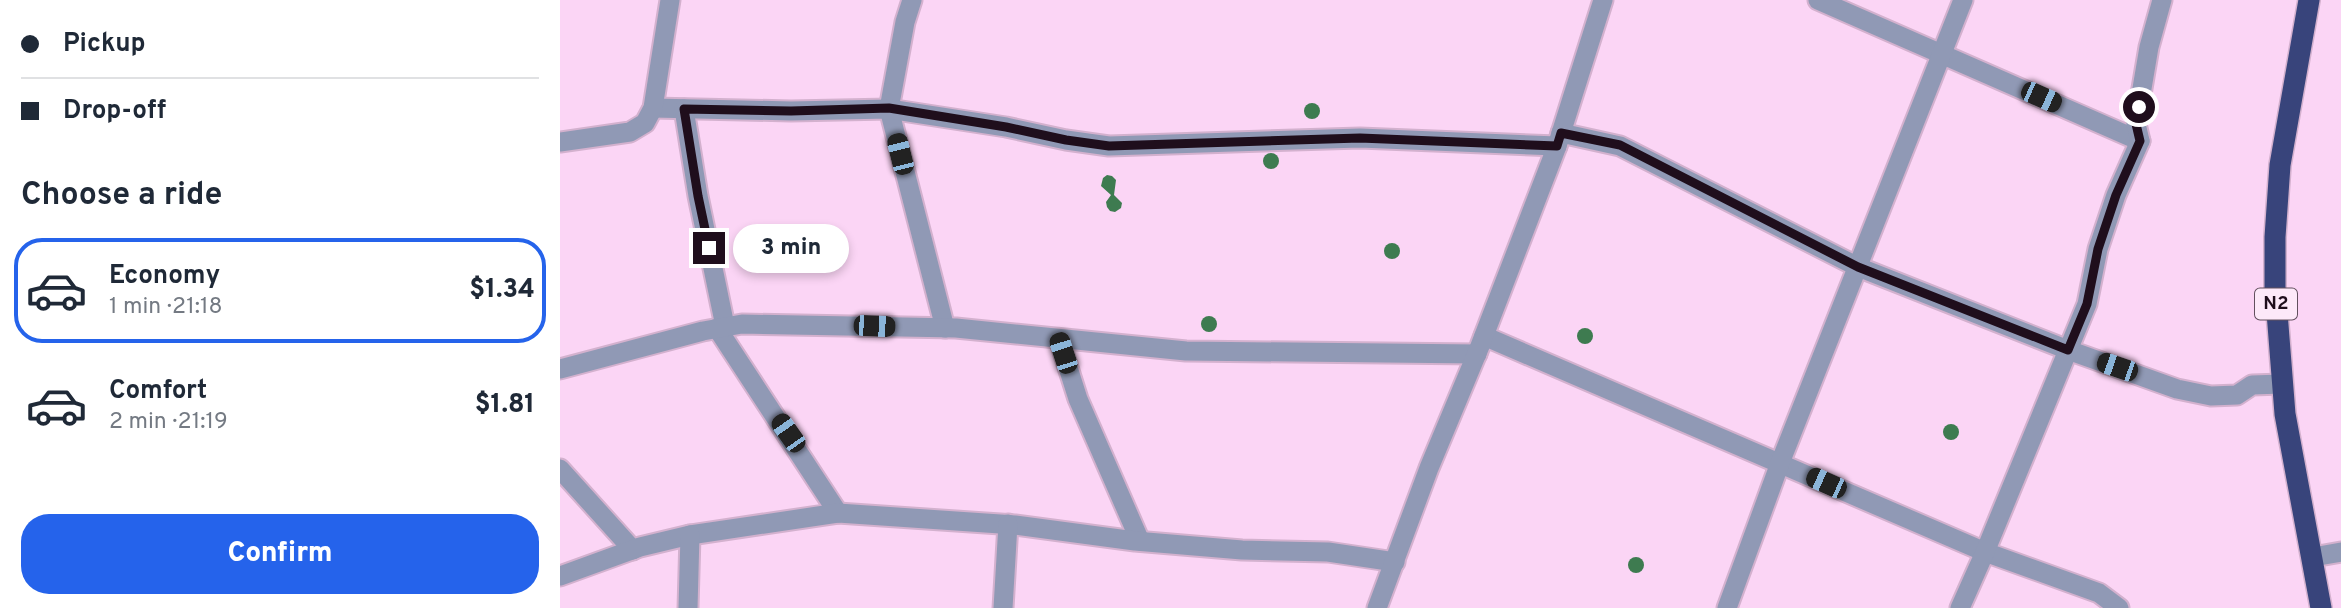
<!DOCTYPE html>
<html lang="en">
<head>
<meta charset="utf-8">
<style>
	body { margin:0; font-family:Overpass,sans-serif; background:#f6f6f7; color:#1f2937; height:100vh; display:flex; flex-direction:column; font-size:26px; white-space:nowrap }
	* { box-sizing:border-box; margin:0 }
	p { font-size:23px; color:#747a83 }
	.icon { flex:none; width:38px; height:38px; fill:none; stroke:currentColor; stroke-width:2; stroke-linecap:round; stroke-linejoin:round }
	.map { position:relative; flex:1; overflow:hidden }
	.drawer { display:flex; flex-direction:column; background:#fff; width:560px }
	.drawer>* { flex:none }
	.guide { display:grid; align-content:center; height:154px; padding:0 21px; background:#fff }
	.end { position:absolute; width:32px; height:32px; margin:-16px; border:9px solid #1f0e1c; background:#fff; box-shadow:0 0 0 4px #fff }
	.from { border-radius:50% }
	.bubble { position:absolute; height:49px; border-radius:24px; background:#fff; box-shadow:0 4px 10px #0003; font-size:23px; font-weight:800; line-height:49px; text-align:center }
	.car { position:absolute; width:21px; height:42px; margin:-21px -10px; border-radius:9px; box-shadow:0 0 5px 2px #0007; background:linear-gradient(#222 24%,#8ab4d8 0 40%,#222 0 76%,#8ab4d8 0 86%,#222 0) }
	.guide b { display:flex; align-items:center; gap:24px; height:66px; font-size:26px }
	.guide b+b { border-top:2px solid #e0e1e3 }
	.guide i { width:18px; height:18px; background:#1f2937 }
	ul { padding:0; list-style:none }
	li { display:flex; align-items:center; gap:21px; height:105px; margin:0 14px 10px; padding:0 7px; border:4px solid transparent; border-radius:28px }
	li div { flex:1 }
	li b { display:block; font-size:26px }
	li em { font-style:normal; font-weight:800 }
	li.selected { border-color:#2563eb }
	li>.icon { width:63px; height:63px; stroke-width:1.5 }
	h2 { padding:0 21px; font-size:32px; line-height:84px }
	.action { display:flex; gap:14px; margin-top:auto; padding:14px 21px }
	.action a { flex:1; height:80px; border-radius:28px; background:#2563eb; color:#fff; font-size:28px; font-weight:800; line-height:80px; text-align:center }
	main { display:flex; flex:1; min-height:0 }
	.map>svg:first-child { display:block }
</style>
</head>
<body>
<main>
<section class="drawer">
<div class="guide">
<b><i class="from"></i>Pickup</b>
<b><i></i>Drop-off</b>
</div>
<h2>Choose a ride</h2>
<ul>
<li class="selected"><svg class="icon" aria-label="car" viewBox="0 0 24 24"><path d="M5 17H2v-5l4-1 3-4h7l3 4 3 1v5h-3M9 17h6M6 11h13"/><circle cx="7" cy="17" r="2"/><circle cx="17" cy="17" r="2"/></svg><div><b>Economy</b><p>1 min · 21:18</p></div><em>$1.34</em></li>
<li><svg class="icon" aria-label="car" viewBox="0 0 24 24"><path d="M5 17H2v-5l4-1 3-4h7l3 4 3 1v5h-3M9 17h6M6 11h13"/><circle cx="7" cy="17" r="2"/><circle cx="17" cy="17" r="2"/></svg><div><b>Comfort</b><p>2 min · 21:19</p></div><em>$1.81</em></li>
</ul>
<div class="action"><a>Confirm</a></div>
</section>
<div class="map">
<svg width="1781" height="608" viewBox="0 0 1781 608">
	<rect width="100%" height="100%" fill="#fbd5f5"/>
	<!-- building -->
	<g fill="#3e7b50">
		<circle cx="752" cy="111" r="8"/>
		<circle cx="711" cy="161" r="8"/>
		<path d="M547,175L552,176L556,180L554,195L562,203L561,208L555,212L550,211L547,207L546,202L551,195L541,186L543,178Z"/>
		<circle cx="832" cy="251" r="8"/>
		<circle cx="649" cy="324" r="8"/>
		<circle cx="1025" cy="336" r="8"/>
		<circle cx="1391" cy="432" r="8"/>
		<circle cx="1076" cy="565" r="8"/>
	</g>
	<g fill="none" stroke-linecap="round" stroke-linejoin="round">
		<defs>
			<g id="minor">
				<path d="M352,0L345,22L329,109L385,328"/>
				<path d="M1258,0L1580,141"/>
				<path d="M93,108L231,111L329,109L446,127L506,140L549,146L800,138L997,146"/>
				<path d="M124,109L138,196L165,326"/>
				<path d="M1001,133L1060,146L1298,267L1508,350L1617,389L1651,396L1677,395L1692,385L1722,384"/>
				<path d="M0,142L70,132L85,123L93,108L110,0"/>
				<path d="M157,328L278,513"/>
				<path d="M924,336L1425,552L1539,593L1559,608"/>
				<path d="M499,339L518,399L580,541"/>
				<path d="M0,369L143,331L182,324L396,328L626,351L917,354"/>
				<path d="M0,469L73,550"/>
				<path d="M1753,557L1781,552"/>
				<path d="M0,576L80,547L130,535L278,513L455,525L575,541L682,550L768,552L835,562"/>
				<path d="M128,608L130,535"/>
				<path d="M443,608L448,524"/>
				<path d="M817,608L869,468L920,346L997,146L1043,0"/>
				<path d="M1167,608L1220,463L1403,0"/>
				<path d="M1400,608L1425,552L1527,304L1538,249L1556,195L1580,141L1576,124L1589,47L1602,0"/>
			</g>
			<path id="highway" d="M1749,0L1720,165L1715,237V287L1725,414L1761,608"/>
		</defs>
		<!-- minor casing -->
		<use href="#minor" stroke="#d3b1ce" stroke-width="23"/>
		<!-- highway casing -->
		<use href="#highway" stroke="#d3b1ce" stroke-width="24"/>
		<!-- minor -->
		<use href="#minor" stroke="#9099b5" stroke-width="19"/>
		<!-- highway -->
		<use href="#highway" stroke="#38447b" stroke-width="21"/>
	</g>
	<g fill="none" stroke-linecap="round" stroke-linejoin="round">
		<!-- route -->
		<path stroke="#1f0e1c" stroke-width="9" d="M149,248L138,196L124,109L231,111L329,108L446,127L506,140L549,146L800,138L997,146L1001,133L1060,145L1298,267L1508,350L1527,304L1538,249L1556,195L1580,141L1576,124L1579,107"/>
	</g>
	<g text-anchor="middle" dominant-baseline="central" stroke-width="5" stroke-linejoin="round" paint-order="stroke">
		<!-- shield labels -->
		<rect fill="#fde9f9" stroke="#62505e" stroke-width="2" x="1695" y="288.5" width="42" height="31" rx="5"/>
		<g font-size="19" font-weight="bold" fill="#1f0e1c">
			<text x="1716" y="304">N2</text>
		</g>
	</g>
</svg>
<i class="end from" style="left:1579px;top:107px"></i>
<i class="end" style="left:149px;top:248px"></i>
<div class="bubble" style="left:173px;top:224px;width:116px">3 min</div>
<i class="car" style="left:1481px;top:97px;rotate:114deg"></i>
<i class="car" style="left:340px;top:154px;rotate:346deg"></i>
<i class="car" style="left:314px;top:326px;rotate:92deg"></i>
<i class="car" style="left:503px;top:353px;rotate:342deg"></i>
<i class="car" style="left:1557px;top:367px;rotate:289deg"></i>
<i class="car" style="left:228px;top:433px;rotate:325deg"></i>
<i class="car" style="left:1266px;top:483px;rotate:294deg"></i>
</div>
</main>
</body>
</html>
